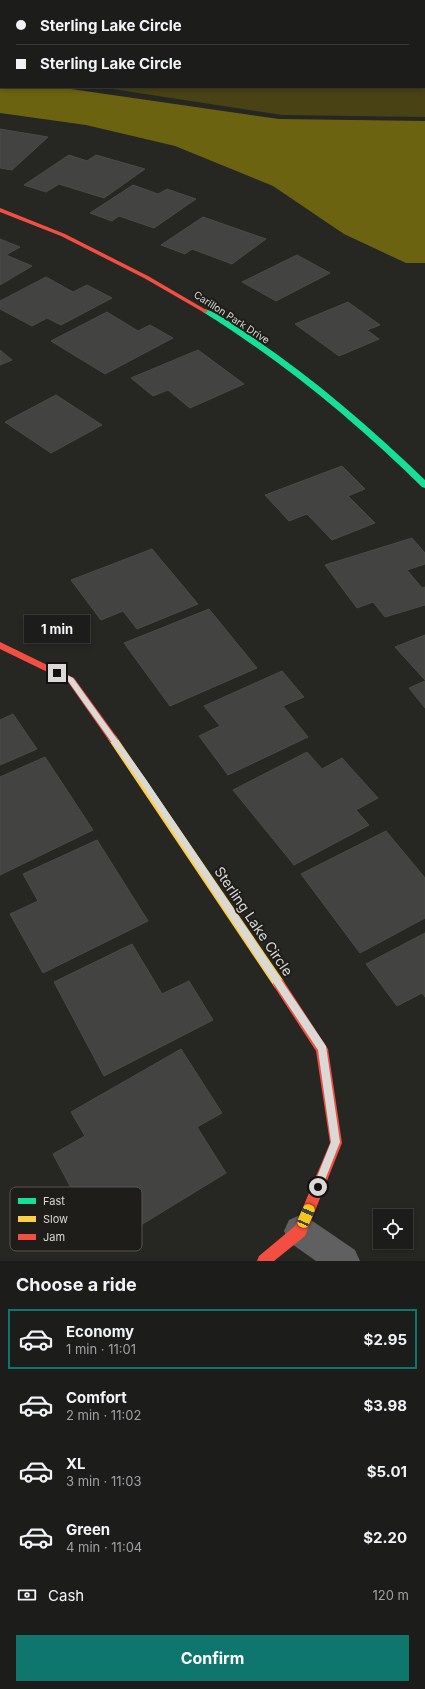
<!DOCTYPE html>
<html lang="en">
<head>
<meta charset="utf-8">
<style>
	body { margin:0; font-family:Inter,sans-serif; background:#252523; color:#f1f3f6; height:100vh; display:flex; flex-direction:column; font-size:15px; white-space:nowrap }
	* { box-sizing:border-box; margin:0 }
	p { font-size:13px; color:#a0a1a2 }
	.icon { flex:none; width:22px; height:22px; fill:none; stroke:currentColor; stroke-width:2; stroke-linecap:round; stroke-linejoin:round }
	.map { position:relative; height:1261px; overflow:hidden }
	.details { display:flex; flex-direction:column; background:#1c1c1a; flex:1 }
	.details>* { flex:none }
	.hud { position:absolute; left:0px; top:0px; width:425px; height:88px; box-shadow:0 2px 6px #0003,0 0 0 1px #3a3a39; display:grid; align-content:center; height:88px; padding:0 16px; background:#1c1c1a }
	.tools { position:absolute; left:373px; top:1209px; display:grid; gap:8px }
	.tools a { display:grid; place-items:center; width:40px; height:40px; border-radius:0px; background:#1c1c1a; box-shadow:0 2px 6px #0003,0 0 0 1px #3a3a39; font-size:20px }
	.end { position:absolute; width:18px; height:18px; margin:-9px; border:5px solid #dad9d6; background:#111; box-shadow:0 0 0 2px #111 }
	.from { border-radius:50% }
	.bubble { position:absolute; height:28px; border-radius:0px; background:#1c1c1a; box-shadow:0 2px 6px #0003,0 0 0 1px #3a3a39; font-size:13px; font-weight:700; line-height:28px; text-align:center }
	.car { position:absolute; width:12px; height:24px; margin:-12px -6px; border-radius:5px; box-shadow:0 0 3px 1px #0007; background:linear-gradient(#f5c518 24%,#345 0 40%,#f5c518 0 76%,#345 0 86%,#f5c518 0) }
	.hud b { display:flex; align-items:center; gap:14px; height:38px; font-size:15px }
	.hud b+b { border-top:1px solid #3a3a39 }
	.hud i { width:10px; height:10px; background:#f1f3f6 }
	ul { padding:0; list-style:none }
	li { display:flex; align-items:center; gap:12px; height:60px; margin:0 8px 6px; padding:0 8px; border:2px solid transparent; border-radius:0px }
	li div { flex:1 }
	li b { display:block; font-size:15px }
	li em { font-style:normal; font-weight:700 }
	li.selected { border-color:#0f766e }
	li>.icon { width:36px; height:36px; stroke-width:1.5 }
	h2 { padding:0 16px; font-size:18px; line-height:48px }
	.pay { display:flex; align-items:center; gap:10px; height:44px; padding:0 16px; font-size:15px }
	.pay p { margin-inline-start:auto }
	.primary-button { display:flex; gap:8px; margin-top:auto; padding:8px 16px }
	.primary-button a { flex:1; height:46px; border-radius:0px; background:#0f766e; color:#fff; font-size:16px; font-weight:700; line-height:46px; text-align:center }
	.map>svg:first-child { display:block }
</style>
</head>
<body>
<div class="map">
<svg width="425" height="1261" viewBox="0 0 425 1261">
	<rect width="100%" height="100%" fill="#262623"/>
	<!-- green -->
	<path fill="#484214" d="M0,0H425V117L282,115L99,87H424V1H1V72Z"/>
	<!-- water -->
	<path fill="#6c6311" d="M0,81L1,87H57L279,119L425,121V263H406L344,234L273,186L175,146L86,125L0,113Z"/>
	<!-- building -->
	<g fill="#434341" stroke="#4a4a47">
		<path d="M0,129L48,137L12,170L0,168Z"/>
		<path d="M69,155L87,161L96,155L145,169L104,198L59,184L46,192L24,185Z"/>
		<path d="M133,185L158,194L167,189L196,199L154,228L119,216L112,221L90,213Z"/>
		<path d="M203,217L266,239L232,264L192,249L185,254L161,245Z"/>
		<path d="M0,239L20,247L6,255L32,266L0,285Z"/>
		<path d="M297,255L330,273L276,301L242,282Z"/>
		<path d="M46,277L73,292L87,285L112,298L61,325L47,318L32,326L0,309V301Z"/>
		<path d="M348,302L380,325L367,330L379,339L339,356L295,324Z"/>
		<path d="M107,312L138,331L150,325L173,338L105,374L51,341Z"/>
		<path d="M0,350L12,360L0,365Z"/>
		<path d="M198,350L244,384L190,408L168,390L153,396L131,378Z"/>
		<path d="M56,395L102,425L51,453L5,422Z"/>
		<path d="M342,466L365,489L348,496L375,523L332,540L307,514L289,521L265,495Z"/>
		<path d="M412,538L425,553V564L407,570L422,588L425,587V605L385,617L373,602L357,608L325,565Z"/>
		<path d="M152,549L198,604L137,629L123,611L101,620L71,580Z"/>
		<path d="M209,609L257,668L170,706L124,643Z"/>
		<path d="M425,635V680L395,647Z"/>
		<path d="M282,671L304,697L283,706L308,737L228,775L199,736L220,726L204,706Z"/>
		<path d="M425,681V708L409,688Z"/>
		<path d="M13,714L37,749L0,765V720Z"/>
		<path d="M307,752L322,769L342,758L378,798L356,810L369,825L294,865L233,790Z"/>
		<path d="M45,757L93,830L0,875V777Z"/>
		<path d="M386,831L425,878V918L360,953L301,874Z"/>
		<path d="M97,840L148,921L43,973L10,914L38,901L23,874Z"/>
		<path d="M425,933V997L422,993L397,1006L366,964Z"/>
		<path d="M132,944L162,994L189,981L213,1020L104,1076L54,982Z"/>
		<path d="M181,1049L222,1113L197,1127L226,1173L136,1228L119,1196L86,1216L53,1154L85,1136L71,1112Z"/>
	</g>
	<g fill="none" stroke-linecap="round" stroke-linejoin="round">
		<!-- street -->
		<path fill="#606060" fill-rule="evenodd" d="M300,1215L311,1220L355,1250L360,1261H316L289,1242L284,1231L289,1220Z"/>
		<!-- fast -->
		<path fill="#16e098" fill-rule="evenodd" d="M205,309C219,313 239,329 252,337C314,379 371,428 425,480V488L422,487C355,421 283,362 203,312L202,311Z"/>
		<!-- slow -->
		<path fill="#ffcf43" fill-rule="evenodd" d="M113,735L116,736L283,980L285,984L283,988L279,989L275,988L110,742L108,739L110,736Z"/>
		<!-- jam -->
		<g fill="#f24e42" fill-rule="evenodd">
			<path d="M0,208L65,234L148,276L208,311L205,313L203,312L144,278L61,236L0,212Z"/>
			<path d="M0,642L74,678L116,736L118,739L116,742H110L68,682L0,649Z"/>
			<path d="M279,979L283,980L328,1049L342,1143L305,1236L274,1261H257L259,1256L295,1226L330,1143L316,1051L275,988L273,984L275,980Z"/>
		</g>
	</g>
	<!-- route -->
	<path fill="#dad9d6" d="M57,670L73,678L145,778L326,1046L340,1142L321,1190L318,1191L314,1190L313,1187L331,1142L318,1050L140,782L68,681L55,675V671Z"/>
	<g text-anchor="middle" dominant-baseline="central" stroke-width="4" stroke-linejoin="round" paint-order="stroke">
		<!-- far-street labels -->
		<g font-size="10" fill="#dad9d6" stroke="#1e1d19">
			<text transform="translate(232 317) rotate(33)">Carillon Park Drive</text>
		</g>
		<!-- near-street labels -->
		<g font-size="14" fill="#dad9d6" stroke="#1e1d19">
			<text transform="translate(254 921) rotate(56)">Sterling Lake Circle</text>
		</g>
	</g>
	<!-- legend -->
	<rect x="10" y="1187" width="132" height="64" rx="6" fill="#1e1d19" stroke="#565552" stroke-width="1"/>
	<rect x="18" y="1198" width="18" height="6" fill="#16e098"/>
	<rect x="18" y="1216" width="18" height="6" fill="#ffcf43"/>
	<rect x="18" y="1234" width="18" height="6" fill="#f24e42"/>
	<g font-size="11" fill="#dad9d6">
		<text x="43" y="1205">Fast</text>
		<text x="43" y="1223">Slow</text>
		<text x="43" y="1241">Jam</text>
	</g>
</svg>
<div class="tools">
<a><svg class="icon" aria-label="locate" viewBox="0 0 24 24"><circle cx="12" cy="12" r="6"/><path d="M12 2v4M12 18v4M2 12h4M18 12h4"/></svg></a>
</div>
<i class="end from" style="left:318px;top:1187px"></i>
<i class="end" style="left:57px;top:673px"></i>
<div class="bubble" style="left:24px;top:615px;width:66px">1 min</div>
<i class="car" style="left:306px;top:1216px;rotate:23deg"></i>
<div class="hud">
<b><i class="from"></i>Sterling Lake Circle</b>
<b><i></i>Sterling Lake Circle</b>
</div>
</div>
<section class="details">
<h2>Choose a ride</h2>
<ul>
<li class="selected"><svg class="icon" aria-label="car" viewBox="0 0 24 24"><path d="M5 17H2v-5l4-1 3-4h7l3 4 3 1v5h-3M9 17h6M6 11h13"/><circle cx="7" cy="17" r="2"/><circle cx="17" cy="17" r="2"/></svg><div><b>Economy</b><p>1 min · 11:01</p></div><em>$2.95</em></li>
<li><svg class="icon" aria-label="car" viewBox="0 0 24 24"><path d="M5 17H2v-5l4-1 3-4h7l3 4 3 1v5h-3M9 17h6M6 11h13"/><circle cx="7" cy="17" r="2"/><circle cx="17" cy="17" r="2"/></svg><div><b>Comfort</b><p>2 min · 11:02</p></div><em>$3.98</em></li>
<li><svg class="icon" aria-label="car" viewBox="0 0 24 24"><path d="M5 17H2v-5l4-1 3-4h7l3 4 3 1v5h-3M9 17h6M6 11h13"/><circle cx="7" cy="17" r="2"/><circle cx="17" cy="17" r="2"/></svg><div><b>XL</b><p>3 min · 11:03</p></div><em>$5.01</em></li>
<li><svg class="icon" aria-label="car" viewBox="0 0 24 24"><path d="M5 17H2v-5l4-1 3-4h7l3 4 3 1v5h-3M9 17h6M6 11h13"/><circle cx="7" cy="17" r="2"/><circle cx="17" cy="17" r="2"/></svg><div><b>Green</b><p>4 min · 11:04</p></div><em>$2.20</em></li>
</ul>
<div class="pay"><svg class="icon" aria-label="cash" viewBox="0 0 24 24"><path d="M3 7h18v10H3z"/><circle cx="12" cy="12" r="2"/></svg>Cash<p>120 m</p></div>
<div class="primary-button"><a>Confirm</a></div>
</section>
</body>
</html>
